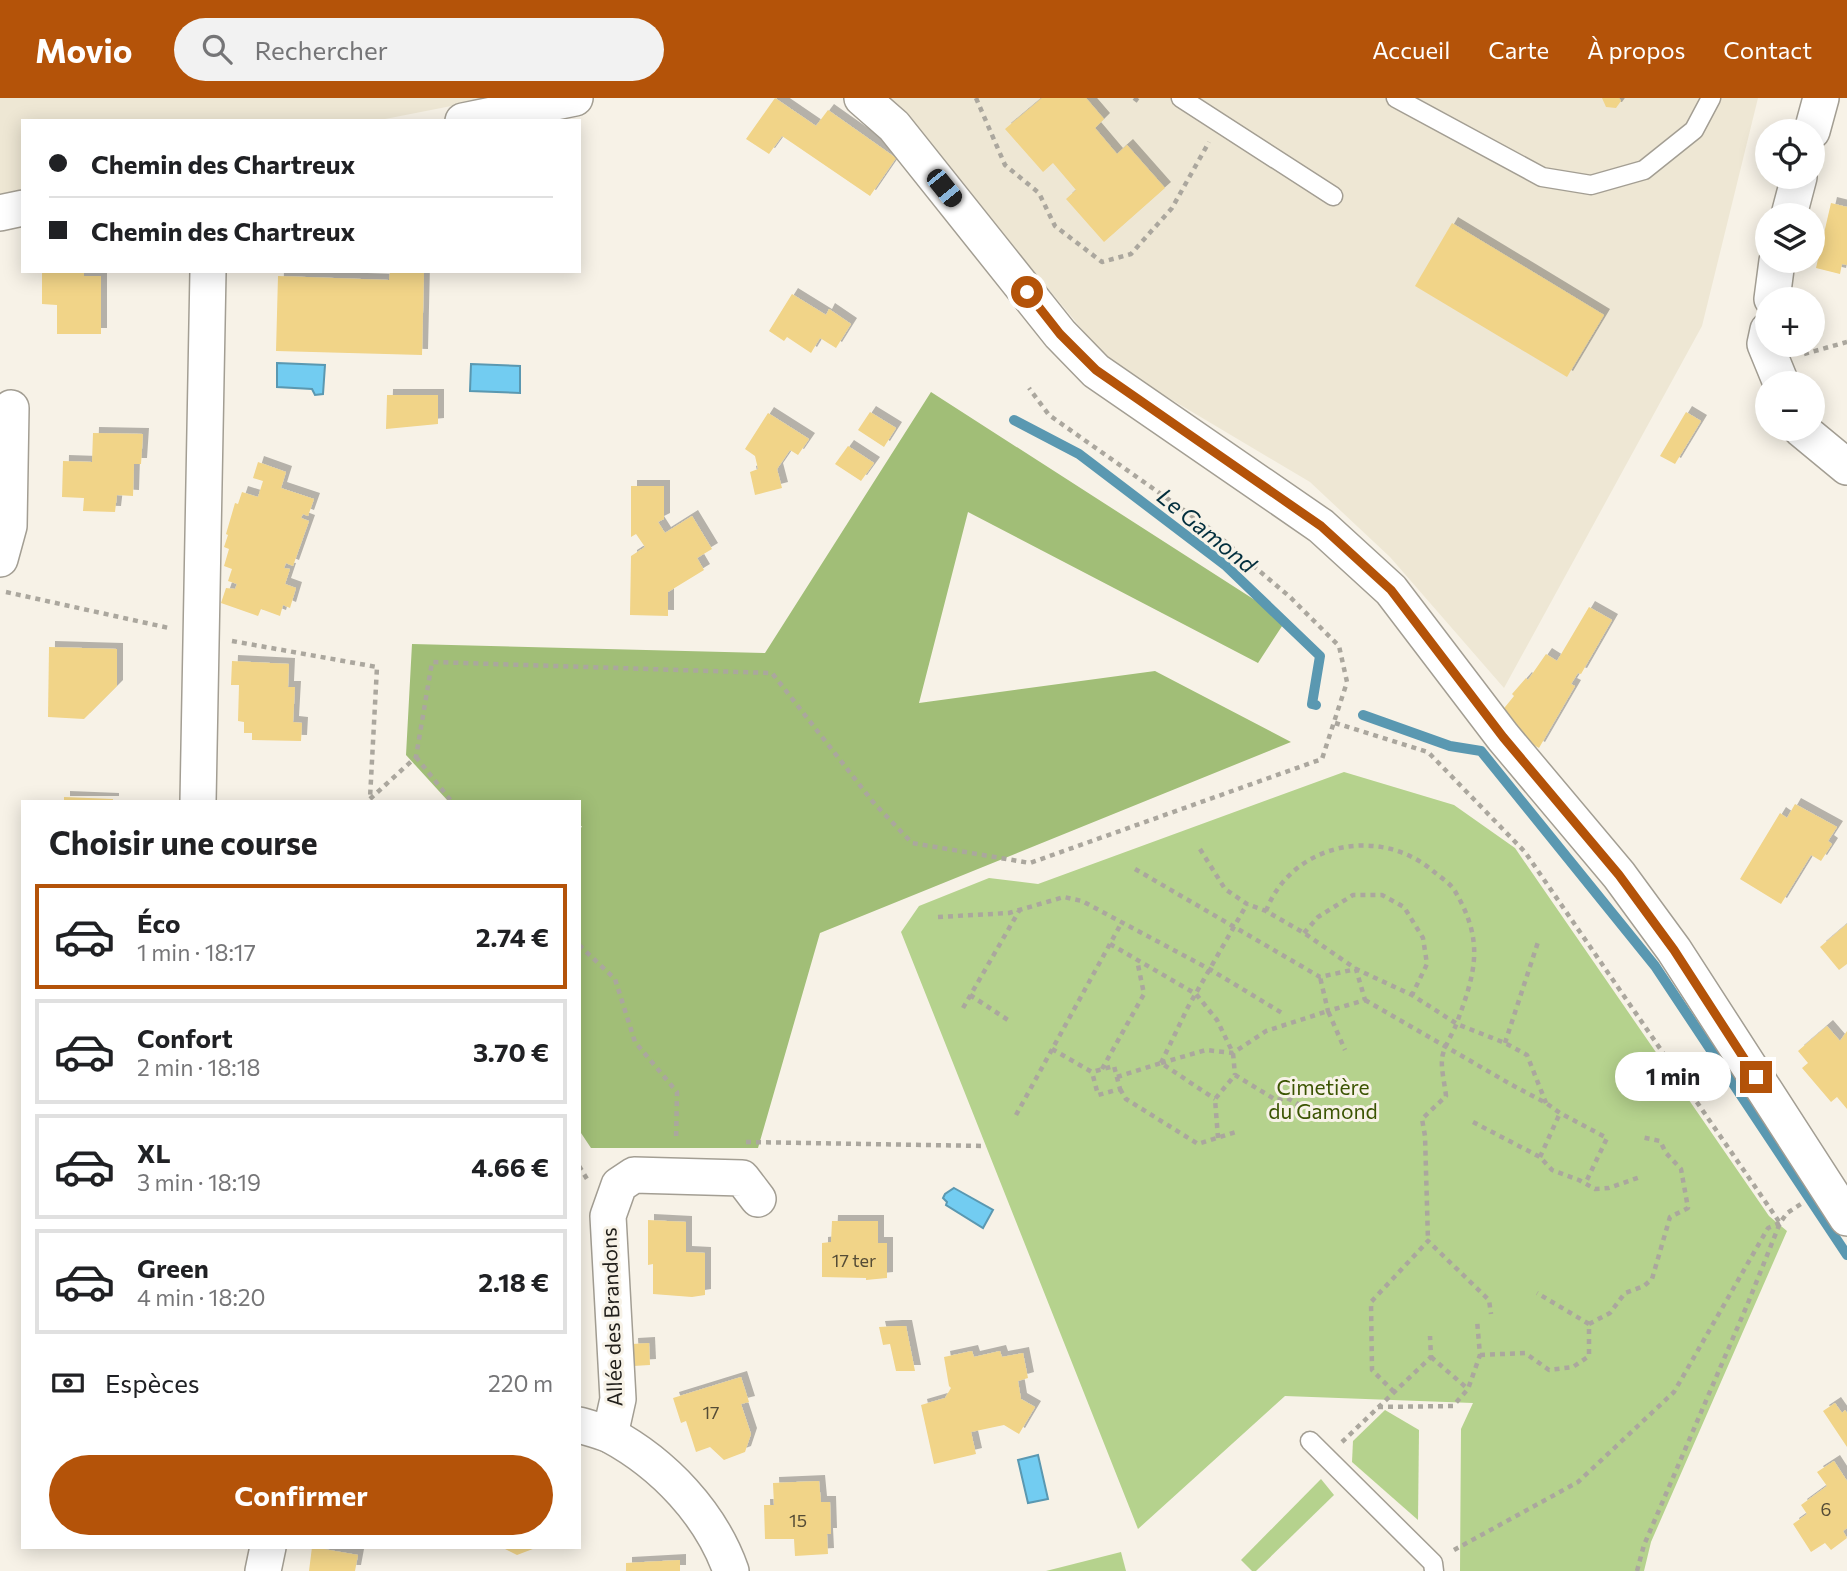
<!DOCTYPE html>
<html lang="fr">
<head>
<meta charset="utf-8">
<style>
	body { margin:0; font-family:Commissioner,sans-serif; background:#f2f2f2; color:#202124; height:100vh; display:flex; flex-direction:column; font-size:26px; white-space:nowrap }
	* { box-sizing:border-box; margin:0 }
	p { font-size:23px; color:#757577 }
	.icon { flex:none; width:38px; height:38px; fill:none; stroke:currentColor; stroke-width:2; stroke-linecap:round; stroke-linejoin:round }
	.map { position:relative; flex:1; overflow:hidden }
	.details { position:absolute; left:21px; top:702px; width:560px; height:749px; display:flex; flex-direction:column; background:#fff; border-radius:0px; box-shadow:0 4px 18px #0003 }
	.details>* { flex:none }
	.banner { position:absolute; left:21px; top:21px; width:560px; height:154px; border-radius:0px; box-shadow:0 4px 18px #0003; display:grid; align-content:center; height:154px; padding:0 28px; background:#fff }
	.tools { position:absolute; left:1755px; top:21px; display:grid; gap:14px }
	.tools a { display:grid; place-items:center; width:70px; height:70px; border-radius:50%; background:#fff; box-shadow:0 4px 18px #0003; font-size:35px }
	.end { position:absolute; width:32px; height:32px; margin:-16px; border:9px solid #b45309; background:#fff; box-shadow:0 0 0 4px #fff }
	.from { border-radius:50% }
	.bubble { position:absolute; height:49px; border-radius:24px; background:#fff; box-shadow:0 4px 18px #0003; font-size:23px; font-weight:700; line-height:49px; text-align:center }
	.car { position:absolute; width:21px; height:42px; margin:-21px -10px; border-radius:9px; box-shadow:0 0 5px 2px #0007; background:linear-gradient(#222 24%,#8ab4d8 0 40%,#222 0 76%,#8ab4d8 0 86%,#222 0) }
	.banner b { display:flex; align-items:center; gap:24px; height:66px; font-size:26px }
	.banner b+b { border-top:2px solid #e0e0e0 }
	.banner i { width:18px; height:18px; background:#202124 }
	ul { padding:0; list-style:none }
	li { display:flex; align-items:center; gap:21px; height:105px; margin:0 14px 10px; padding:0 14px; border:4px solid #e0e0e0; border-radius:0px }
	li div { flex:1 }
	li b { display:block; font-size:26px }
	li em { font-style:normal; font-weight:700 }
	li.current { border-color:#b45309 }
	li>.icon { width:63px; height:63px; stroke-width:1.5 }
	h2 { padding:0 28px; font-size:32px; line-height:84px }
	.pay { display:flex; align-items:center; gap:18px; height:77px; padding:0 28px; font-size:26px }
	.pay p { margin-inline-start:auto }
	.cta { display:flex; gap:14px; margin-top:auto; padding:14px 28px }
	.cta a { flex:1; height:80px; border-radius:42px; background:#b45309; color:#fff; font-size:28px; font-weight:700; line-height:80px; text-align:center }
	header { display:flex; align-items:center; gap:42px; box-sizing:border-box; height:98px; padding:0 35px; background:#b45309; color:#fff }
	header strong { font-size:33px }
	nav { display:flex; gap:38px; margin-inline-start:auto; font-size:24px }
	.search { width:490px; height:63px; background:#f2f2f2; display:flex; align-items:center; gap:18px; box-sizing:border-box; padding:0 24px; border-radius:38px; color:#757577; font-size:26px }
	.map>svg:first-child { display:block }
</style>
</head>
<body>
<header>
<strong>Movio</strong>
<div class="search"><svg class="icon" aria-label="search" viewBox="0 0 24 24"><circle cx="10" cy="10" r="6"/><path d="M15 15l6 6"/></svg>Rechercher</div>
<nav><a>Accueil</a><a>Carte</a><a>À propos</a><a>Contact</a></nav>
</header>
<div class="map">
<svg width="1847" height="1473" viewBox="0 0 1847 1473">
	<defs>
		<filter id="shadow"><feDropShadow dx="6" dy="-6" stdDeviation="0" flood-color="#0004"/></filter>
	</defs>
	<rect width="100%" height="100%" fill="#f7f2e7"/>
	<!-- built -->
	<g fill="#eee7d4">
		<path d="M0,0H492L375,23H23V91L0,96Z"/>
		<path d="M877,0H1758L1702,228L1504,590L1390,459L1310,384L1110,265L903,16Z"/>
	</g>
	<!-- green -->
	<g fill="#b5d28d">
		<path d="M1344,674L1454,707L1515,750L1769,1118L1787,1133L1651,1444L1644,1473H1460L1461,1331L1473,1305L1285,1298L1138,1431L901,834L919,808L989,780L1038,786Z"/>
		<path d="M1385,1312L1419,1332L1418,1422L1352,1364L1353,1343Z"/>
		<path d="M1321,1381L1334,1397L1256,1473H1252L1241,1462Z"/>
		<path d="M1121,1454L1126,1473H1046Z"/>
	</g>
	<!-- forest -->
	<path fill="#a1be77" d="M931,294L1286,522L1258,565L968,414L919,605L1155,573L1291,644L820,835L758,1050H591L579,1032V734L582,728H579V704L448,703L406,657L412,546L765,555Z"/>
	<!-- water -->
	<g fill="#72ccf1" stroke="#5a98b1" stroke-width="2">
		<path d="M277,265L325,267L323,296L315,297L312,291L277,289Z"/>
		<path d="M471,266L520,268V295L470,293Z"/>
		<path d="M954,1090L993,1112L983,1130L946,1107L947,1104L943,1100L945,1096Z"/>
		<path d="M1038,1357L1048,1401L1028,1405L1018,1362Z"/>
	</g>
	<g fill="none" stroke-linecap="round" stroke-linejoin="round">
		<!-- stream -->
		<g stroke="#5a98b1" stroke-width="10">
			<path d="M1014,322L1079,356L1225,467L1320,558L1312,606L1316,607"/>
			<path d="M1363,617L1450,648L1481,653L1655,868L1847,1157"/>
		</g>
	</g>
	<!-- building -->
	<g fill="#f1d488" filter="url(#shadow)">
		<path d="M775,0L816,28L828,12L896,60L870,98L782,38L769,56L746,41Z"/>
		<path d="M1042,0H1086L1104,21L1095,30L1117,56L1127,47L1165,90L1104,144L1066,101L1076,92L1053,65L1043,74L1005,31Z"/>
		<path d="M1602,0H1619L1621,3L1616,10L1606,9Z"/>
		<path d="M1831,105L1847,109V167L1842,166L1840,176L1816,170Z"/>
		<path d="M1452,125L1604,217L1567,279L1415,188Z"/>
		<path d="M42,173H84V178H101V236H57V207L42,206Z"/>
		<path d="M390,173H424L422,257L276,253L278,178L389,182Z"/>
		<path d="M792,196L826,217L829,211L851,226L836,250L820,240L811,255L787,239L784,243L769,233Z"/>
		<path d="M387,297H438V326L386,331Z"/>
		<path d="M870,314L896,330L884,349L858,332Z"/>
		<path d="M1686,314L1701,323L1675,366L1660,358Z"/>
		<path d="M768,315L809,341L798,357L790,352L777,371L782,390L755,397L750,374L758,371L755,358L745,351Z"/>
		<path d="M93,335L143,336L141,366H134L133,398L117,397L115,414L83,413L84,400L62,399L63,363L92,364Z"/>
		<path d="M848,348L874,365L861,383L835,366Z"/>
		<path d="M258,364L286,374L281,390L314,401L308,418L303,416L301,420L309,423L293,468L286,465L284,470L290,471L285,486L296,490L290,510L283,507L280,518L261,511L258,518L221,505L226,490L235,491L237,486L228,483L232,471L224,468L229,451L224,449L228,437L226,436L235,405L238,406L242,394L258,399L263,383L253,380Z"/>
		<path d="M631,388H664V421L658,424L665,435L692,418L712,451L697,460L704,472L668,494V518L630,517L631,458L645,449L636,436L631,439Z"/>
		<path d="M1589,509L1612,522L1581,576L1578,575L1571,586L1575,588L1539,650L1513,635L1501,614L1514,598L1512,596L1526,580L1528,582L1546,556L1557,563Z"/>
		<path d="M49,549L117,551V588L84,621L48,619Z"/>
		<path d="M232,563L289,566L288,589H295L293,624L302,625L301,643L252,642V635H244V624L238,623L239,587H231Z"/>
		<path d="M64,699L113,701V704H64Z"/>
		<path d="M1795,706L1837,729L1828,743L1832,746L1821,763L1811,757L1781,806L1740,781L1780,715L1787,720Z"/>
		<path d="M1847,826V866L1839,872L1820,849Z"/>
		<path d="M1827,928L1840,943L1847,933V1011L1837,999L1831,1004L1802,970L1808,965L1798,953Z"/>
		<path d="M648,1122L686,1124V1154L705,1155V1197L692,1199L653,1196V1166L648,1167Z"/>
		<path d="M832,1123H878V1145H887V1180L866,1182V1180L822,1179V1145L831,1144Z"/>
		<path d="M896,1228H906L915,1273H896L890,1246L883,1247L879,1229Z"/>
		<path d="M649,1245L650,1267L633,1268L632,1246Z"/>
		<path d="M972,1253L974,1259L1000,1253L1002,1259L1023,1255L1028,1280L1018,1283L1021,1301L1035,1309L1019,1336L1004,1327L971,1334L976,1356L934,1366L921,1307L945,1300L951,1290L949,1288L944,1259Z"/>
		<path d="M741,1279L749,1304L741,1306L751,1336L745,1354L724,1362L710,1349L696,1354L686,1323L681,1325L673,1300Z"/>
		<path d="M1835,1305L1842,1315L1845,1312L1847,1315V1349L1823,1313Z"/>
		<path d="M1834,1363L1847,1383V1430L1843,1433L1847,1440L1831,1452L1825,1445L1811,1454L1793,1426L1807,1416L1801,1407L1827,1388L1817,1374Z"/>
		<path d="M819,1383L821,1404H830L831,1436H827L828,1456L795,1458L794,1441H765L764,1407H774L773,1385Z"/>
		<path d="M312,1449L358,1457L355,1473H309Z"/>
		<path d="M501,1449H538L517,1457Z"/>
		<path d="M680,1462V1473H626V1465Z"/>
	</g>
	<g fill="none" stroke-linecap="round" stroke-linejoin="round">
		<defs>
			<g id="service">
				<path d="M1181,0L1333,98"/>
				<path d="M1396,0L1542,79L1591,87L1644,72L1694,32L1711,0"/>
				<path d="M1310,1343L1433,1465L1434,1473"/>
			</g>
			<g id="minor">
				<path d="M862,0L894,28L1060,236L1096,273L1321,428L1391,492L1503,639L1619,777L1674,852L1847,1120"/>
				<path d="M463,23L575,0"/>
				<path d="M1812,33L1821,0"/>
				<path d="M0,115L23,110"/>
				<path d="M1789,117L1799,79"/>
				<path d="M1772,201L1777,163"/>
				<path d="M1768,232L1765,246L1781,285"/>
				<path d="M1801,331L1847,369"/>
				<path d="M0,461L9,428L11,310"/>
				<path d="M198,704L208,173"/>
				<path d="M579,1327C589,1330 601,1333 610,1337C664,1366 711,1416 731,1473"/>
				<path d="M610,1337L618,1301L608,1118L619,1087L634,1077L742,1080L758,1101"/>
				<path d="M263,1473L268,1449"/>
			</g>
		</defs>
		<!-- service casing -->
		<use href="#service" stroke="#a39e93" stroke-width="21"/>
		<!-- minor casing -->
		<use href="#minor" stroke="#a39e93" stroke-width="38"/>
		<!-- path -->
		<g stroke="#aba79e" stroke-width="4.5" stroke-dasharray="5 5" stroke-linecap="butt">
			<path d="M976,0L1005,67L1039,95L1055,128L1102,164L1131,156L1172,110L1209,44"/>
			<path d="M1134,0L1138,3L1141,0"/>
			<path d="M1804,256L1847,244"/>
			<path d="M6,494L169,530"/>
			<path d="M232,543L377,569L370,700"/>
			<path d="M1335,625L1428,654L1525,754L1780,1125"/>
			<path d="M416,659L452,704"/>
			<path d="M370,701L416,659L432,564L772,575L873,704L912,745L1030,765L1322,661L1347,584L1339,548L1290,499L1209,430L1049,317L1029,290"/>
			<path d="M1200,751L1225,791L1247,806L1266,813L1304,835L1356,871L1412,897L1457,926L1505,945L1527,957L1546,1005"/>
			<path d="M1135,771L1320,879L1356,871L1365,902L1328,913L1320,879"/>
			<path d="M1266,813C1292,745 1379,727 1433,773C1441,780 1452,786 1456,795C1485,845 1475,876 1456,927C1452,937 1443,950 1442,961C1441,972 1445,987 1446,998L1422,1021L1425,1038L1428,1143"/>
			<path d="M938,819L1009,815L1064,799L1082,803L1211,872L1282,915"/>
			<path d="M1304,835L1318,819L1353,797H1382L1404,809L1423,840L1427,866L1412,897"/>
			<path d="M1110,846L1196,896L1217,922L1233,955L1235,977"/>
			<path d="M579,847L615,881L635,944L677,994L676,1043"/>
			<path d="M970,897L1011,924"/>
			<path d="M1365,902L1512,987L1546,1005L1560,1015L1607,1040L1585,1086"/>
			<path d="M963,910L1019,813"/>
			<path d="M1505,945L1538,844"/>
			<path d="M1052,951L1092,974L1114,968L1120,991L1098,997L1092,974"/>
			<path d="M1161,965L1206,952L1233,955L1266,933L1328,913L1345,952"/>
			<path d="M1161,965L1188,909L1247,806"/>
			<path d="M1102,971L1144,896L1137,862"/>
			<path d="M1117,979L1161,965L1215,1001"/>
			<path d="M1120,991L1126,1001L1198,1046L1236,1034"/>
			<path d="M1016,1017L1122,824"/>
			<path d="M1473,1024L1540,1059L1552,1072L1579,1082L1595,1091L1609,1090L1640,1079"/>
			<path d="M1218,1040L1215,1001L1235,977L1276,1002L1287,1000L1298,1006L1295,1012L1305,1021"/>
			<path d="M746,1044L986,1048"/>
			<path d="M1540,1059L1560,1015"/>
			<path d="M579,1068L587,1081"/>
			<path d="M1589,1226L1610,1215L1625,1195L1644,1188L1652,1181L1670,1119L1688,1110L1681,1071L1666,1055L1660,1043L1641,1039"/>
			<path d="M1480,1257L1525,1255L1549,1272L1573,1269L1589,1258V1226L1537,1195"/>
			<path d="M1431,1259L1468,1291"/>
			<path d="M1394,1294L1372,1272L1371,1204L1428,1143L1489,1202L1491,1216"/>
			<path d="M1378,1309L1453,1308L1468,1291L1480,1257L1477,1222"/>
			<path d="M1342,1344L1431,1259L1430,1238"/>
			<path d="M1454,1452L1578,1384L1674,1294L1768,1130L1780,1125"/>
			<path d="M1637,1473L1644,1447L1748,1205L1780,1125L1787,1115L1801,1106"/>
		</g>
		<!-- service -->
		<use href="#service" stroke="#fff" stroke-width="18"/>
		<!-- minor -->
		<use href="#minor" stroke="#fff" stroke-width="35"/>
	</g>
	<g fill="none" stroke-linecap="round" stroke-linejoin="round">
		<!-- route -->
		<path stroke="#b45309" stroke-width="9" d="M1027,194L1060,236L1096,272L1321,428L1391,492L1503,639L1619,777L1674,852L1756,979"/>
	</g>
	<g text-anchor="middle" dominant-baseline="central" stroke-width="6" stroke-linejoin="round" paint-order="stroke">
		<!-- number labels -->
		<g font-size="18" fill="#554c36">
			<text x="854" y="1162">17 ter</text>
			<text x="711" y="1314">17</text>
			<text x="1826" y="1411">6</text>
			<text x="798" y="1422">15</text>
		</g>
		<!-- park labels -->
		<g font-size="21" fill="#3b5402" stroke="#f7f2e7">
			<text x="1323" y="988">Cimetière<tspan x="1323" dy="24">du Gamond</tspan></text>
		</g>
		<!-- street labels -->
		<g font-size="21" fill="#211f1b" stroke="#f7f2e7">
			<text transform="translate(611 1219) rotate(-92)">Allée des Brandons</text>
		</g>
		<!-- water labels -->
		<g font-size="23" font-style="italic" fill="#022e3d" stroke="#f7f2e7">
			<text transform="translate(1207 432) rotate(39)">Le Gamond</text>
		</g>
	</g>
</svg>
<div class="tools">
<a><svg class="icon" aria-label="locate" viewBox="0 0 24 24"><circle cx="12" cy="12" r="6"/><path d="M12 2v4M12 18v4M2 12h4M18 12h4"/></svg></a>
<a><svg class="icon" aria-label="layers" viewBox="0 0 24 24"><path d="M12 4l9 5-9 5-9-5zM3 14l9 5 9-5"/></svg></a>
<a>+</a>
<a>−</a>
</div>
<i class="end from" style="left:1027px;top:194px"></i>
<i class="end" style="left:1756px;top:979px"></i>
<div class="bubble" style="left:1615px;top:954px;width:116px">1 min</div>
<i class="car" style="left:944px;top:90px;rotate:141deg"></i>
<div class="banner">
<b><i class="from"></i>Chemin des Chartreux</b>
<b><i></i>Chemin des Chartreux</b>
</div>
<section class="details">
<h2>Choisir une course</h2>
<ul>
<li class="current"><svg class="icon" aria-label="car" viewBox="0 0 24 24"><path d="M5 17H2v-5l4-1 3-4h7l3 4 3 1v5h-3M9 17h6M6 11h13"/><circle cx="7" cy="17" r="2"/><circle cx="17" cy="17" r="2"/></svg><div><b>Éco</b><p>1 min · 18:17</p></div><em>2.74 €</em></li>
<li><svg class="icon" aria-label="car" viewBox="0 0 24 24"><path d="M5 17H2v-5l4-1 3-4h7l3 4 3 1v5h-3M9 17h6M6 11h13"/><circle cx="7" cy="17" r="2"/><circle cx="17" cy="17" r="2"/></svg><div><b>Confort</b><p>2 min · 18:18</p></div><em>3.70 €</em></li>
<li><svg class="icon" aria-label="car" viewBox="0 0 24 24"><path d="M5 17H2v-5l4-1 3-4h7l3 4 3 1v5h-3M9 17h6M6 11h13"/><circle cx="7" cy="17" r="2"/><circle cx="17" cy="17" r="2"/></svg><div><b>XL</b><p>3 min · 18:19</p></div><em>4.66 €</em></li>
<li><svg class="icon" aria-label="car" viewBox="0 0 24 24"><path d="M5 17H2v-5l4-1 3-4h7l3 4 3 1v5h-3M9 17h6M6 11h13"/><circle cx="7" cy="17" r="2"/><circle cx="17" cy="17" r="2"/></svg><div><b>Green</b><p>4 min · 18:20</p></div><em>2.18 €</em></li>
</ul>
<div class="pay"><svg class="icon" aria-label="cash" viewBox="0 0 24 24"><path d="M3 7h18v10H3z"/><circle cx="12" cy="12" r="2"/></svg>Espèces<p>220 m</p></div>
<div class="cta"><a>Confirmer</a></div>
</section>
</div>
</body>
</html>
